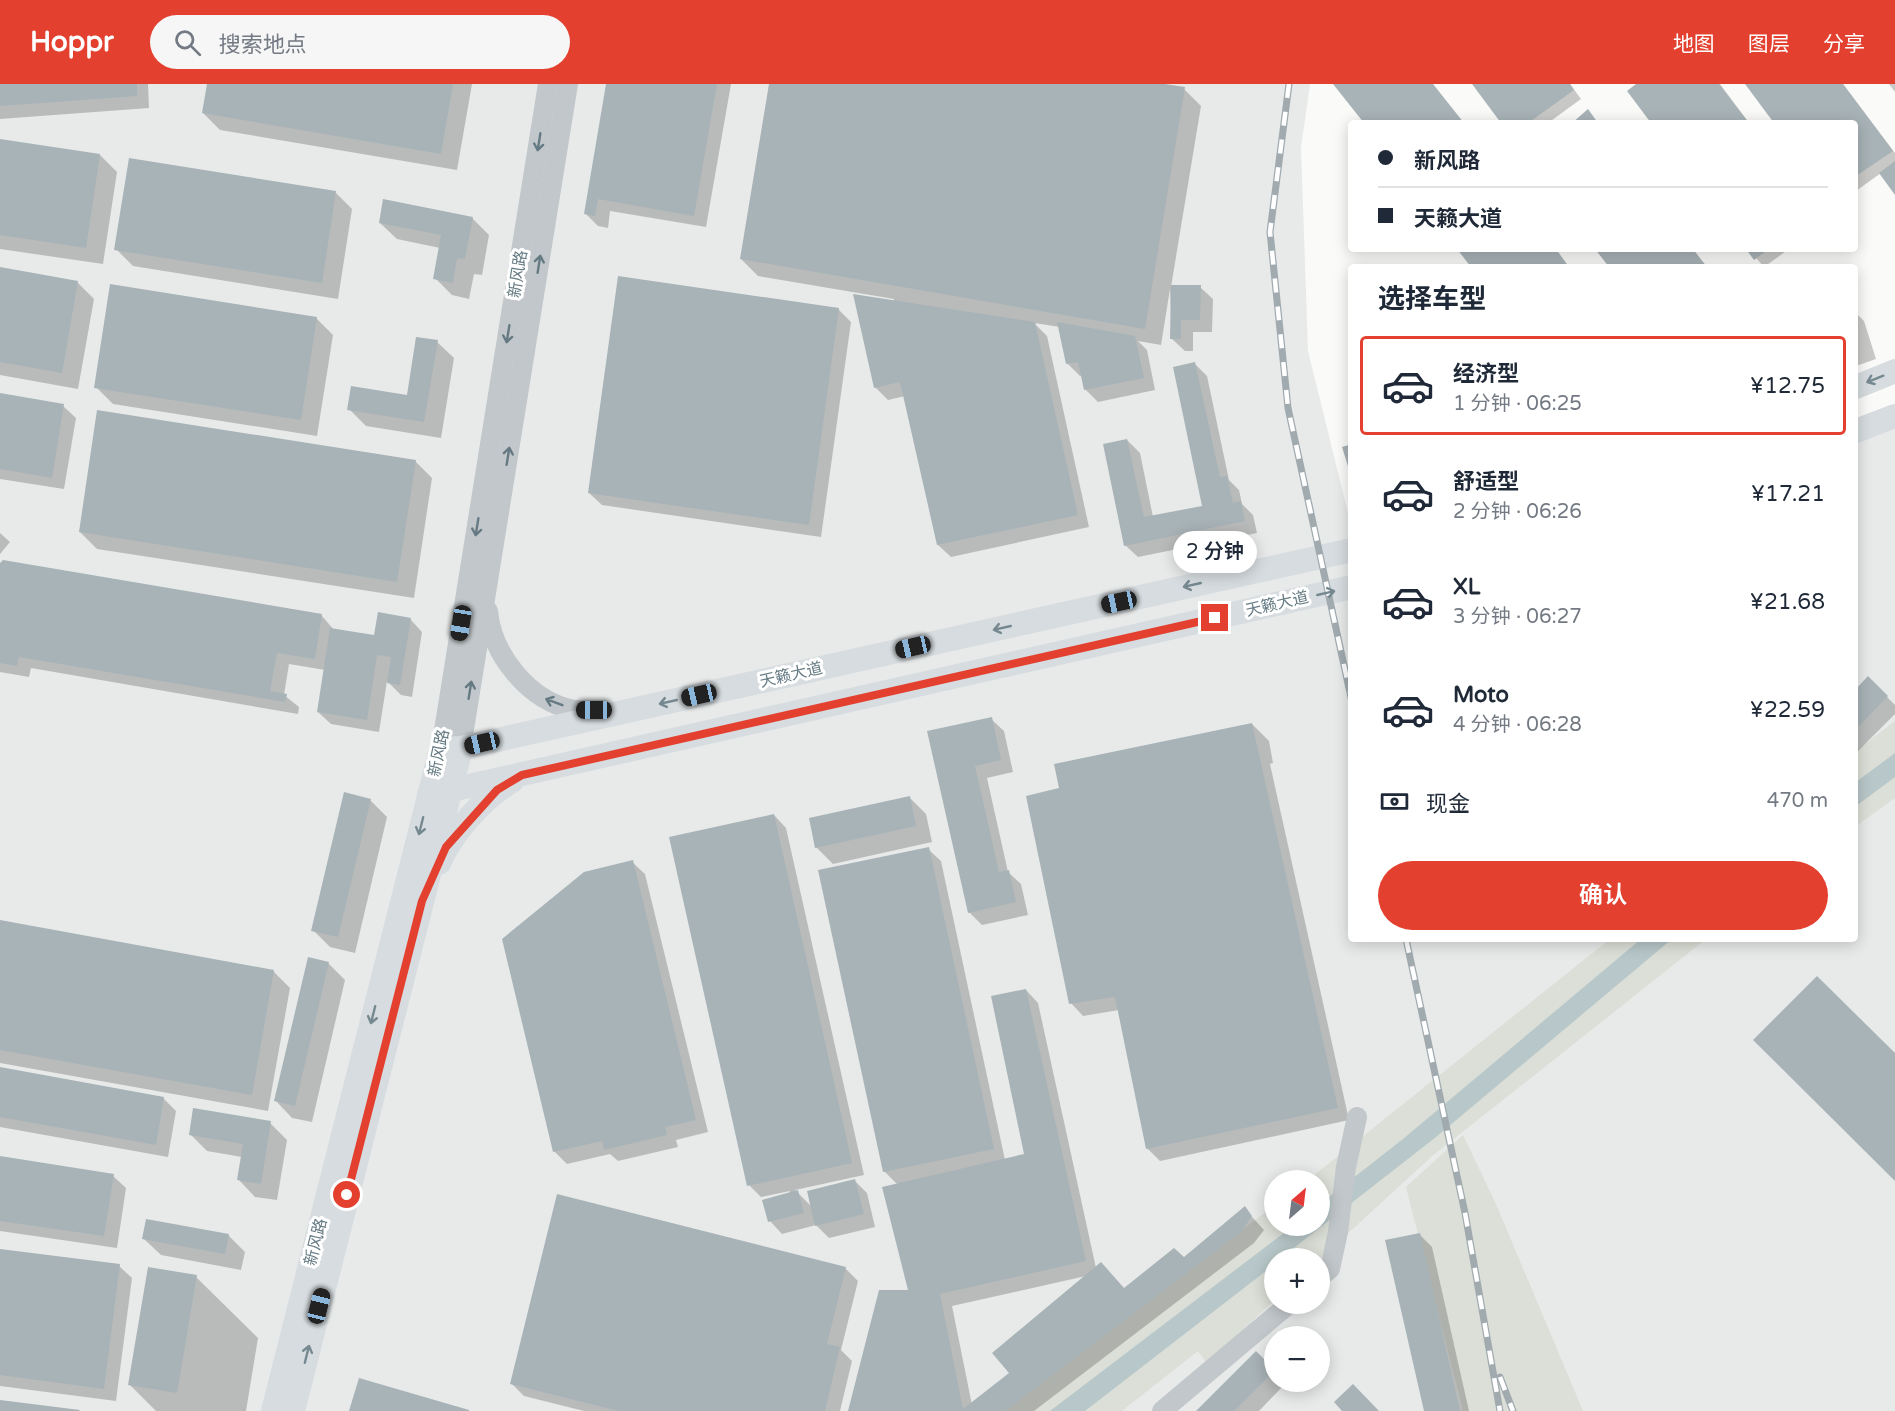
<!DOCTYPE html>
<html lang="zh">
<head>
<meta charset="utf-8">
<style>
	body { margin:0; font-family:"Varela Round","Noto Sans SC",sans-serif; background:#f6f6f7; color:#1f2937; height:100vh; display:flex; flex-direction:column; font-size:22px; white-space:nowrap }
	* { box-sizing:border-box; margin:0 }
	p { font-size:20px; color:#747a83 }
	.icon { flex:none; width:33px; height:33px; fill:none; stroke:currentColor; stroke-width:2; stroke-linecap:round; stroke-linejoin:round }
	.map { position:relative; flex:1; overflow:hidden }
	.side { position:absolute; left:1348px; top:180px; width:510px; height:678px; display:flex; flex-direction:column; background:#fff; border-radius:6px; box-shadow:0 3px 15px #0003 }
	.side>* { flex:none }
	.hud { position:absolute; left:1348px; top:36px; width:510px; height:132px; border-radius:6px; box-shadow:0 3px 15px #0003; display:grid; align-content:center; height:132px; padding:0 30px; background:#fff }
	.needle { width:39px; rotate:28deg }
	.tools { position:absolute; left:1264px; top:1086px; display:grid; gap:12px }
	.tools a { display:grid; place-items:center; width:66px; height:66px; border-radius:50%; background:#fff; box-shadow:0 3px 15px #0003; font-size:30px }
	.end { position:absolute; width:27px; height:27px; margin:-14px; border:8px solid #e3402f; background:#fff; box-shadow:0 0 0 3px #fff }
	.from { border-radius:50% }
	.bubble { position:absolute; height:42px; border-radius:21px; background:#fff; box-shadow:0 3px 15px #0003; font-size:20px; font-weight:600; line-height:42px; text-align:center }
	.car { position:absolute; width:18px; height:36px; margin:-18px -9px; border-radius:8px; box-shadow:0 0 4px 2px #0007; background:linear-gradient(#222 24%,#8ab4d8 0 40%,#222 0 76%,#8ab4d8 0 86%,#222 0) }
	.hud b { display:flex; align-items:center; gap:21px; height:57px; font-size:22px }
	.hud b+b { border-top:2px solid #e0e1e3 }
	.hud i { width:15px; height:15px; background:#1f2937 }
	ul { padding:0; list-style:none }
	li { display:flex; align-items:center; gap:18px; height:99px; margin:0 12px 9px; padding:0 18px; border:3px solid transparent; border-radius:6px }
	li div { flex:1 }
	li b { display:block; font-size:22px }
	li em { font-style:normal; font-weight:600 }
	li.selected { border-color:#e3402f }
	li>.icon { width:54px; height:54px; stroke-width:1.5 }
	h2 { padding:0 30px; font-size:27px; line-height:72px }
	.pay { display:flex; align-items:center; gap:15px; height:66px; padding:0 30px; font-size:22px }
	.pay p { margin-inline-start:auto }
	.primary-button { display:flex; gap:12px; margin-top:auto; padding:12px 30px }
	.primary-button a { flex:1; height:69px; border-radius:36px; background:#e3402f; color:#fff; font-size:24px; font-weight:600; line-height:69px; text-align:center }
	header { display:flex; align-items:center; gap:36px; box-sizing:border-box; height:84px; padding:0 30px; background:#e3402f; color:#fff }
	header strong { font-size:28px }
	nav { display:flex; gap:33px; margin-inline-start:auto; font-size:21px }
	.search { width:420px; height:54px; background:#f6f6f7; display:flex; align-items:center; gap:15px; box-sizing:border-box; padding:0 21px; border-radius:33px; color:#747a83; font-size:22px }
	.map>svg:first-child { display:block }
</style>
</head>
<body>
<header>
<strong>Hoppr</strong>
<div class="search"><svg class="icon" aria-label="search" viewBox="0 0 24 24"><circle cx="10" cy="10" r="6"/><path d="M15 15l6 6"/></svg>搜索地点</div>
<nav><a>地图</a><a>图层</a><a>分享</a></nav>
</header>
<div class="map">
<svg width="1895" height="1327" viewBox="0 0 1895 1327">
	<rect width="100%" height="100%" fill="#fafaf8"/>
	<!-- built -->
	<path fill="#e8eae9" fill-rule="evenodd" d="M0,0H1310L1301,64L1308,267L1352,445V855H1856V347L1895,331V1327H0ZM1488,953L1505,1014L1430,1074L1352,1062ZM1275,1096H1320V1142H1275ZM1275,1174H1320V1220H1275ZM1275,1252H1320V1298H1275Z"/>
	<!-- green -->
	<g fill="#dbdfd7">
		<path d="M1895,637V714L1856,742V667Z"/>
		<path d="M1610,855H1706L1430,1074L1320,1175L1275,1174V1216L1207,1279L1198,1267L1122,1327H1005L1275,1121V1142H1320V1096H1308Z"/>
		<path d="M1463,1051L1496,1120L1583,1327H1463L1406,1103Z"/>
	</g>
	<!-- water -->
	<g fill="#b8c7c9">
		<path d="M1895,669V693L1856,722V698Z"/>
		<path d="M1641,855H1672L1436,1053L1281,1174H1275V1180L1085,1327H1050L1293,1142H1320V1120L1403,1055Z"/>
	</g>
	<!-- shadow -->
	<g fill="#0003" fill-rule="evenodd">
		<path d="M0,0H148L149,24L0,35Z"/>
		<path d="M208,0H472L457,86L220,46L203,29Z"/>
		<path d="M608,0H731L706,143L610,127L608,144L598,142L586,130Z"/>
		<path d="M770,0H1156L1184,5L1201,22L1171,203H1200L1213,215L1212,248H1193V267H1185L1172,255L1170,205L1161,261L1138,257L1147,266L1155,306L1098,318L1085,305L1083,291L1080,292L1067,279L1060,243L1034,239L1047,252L1089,443L951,473L938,461L905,312L888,316L875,303L894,215L758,192L741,175Z"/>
		<path d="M1474,0H1570L1581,15L1548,39H1503Z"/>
		<path d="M1638,0H1720L1749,39H1652Z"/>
		<path d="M1747,0H1843L1895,69V108L1881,89L1856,107V39H1776Z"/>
		<path d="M1889,0H1895V8Z"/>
		<path d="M0,56L100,71L117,88L103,180L0,165Z"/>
		<path d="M335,108L352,125L338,215L133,182L116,165Z"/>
		<path d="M472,134L489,151L482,191L474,190L469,215L452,211L435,194L440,164L397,155L380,139Z"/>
		<path d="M1748,165H1789L1764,183Z"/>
		<path d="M0,185L77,198L94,215L78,305L0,291Z"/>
		<path d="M838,225L851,238L821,453L602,421L589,409Z"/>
		<path d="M1856,229L1864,237L1876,275L1856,282Z"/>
		<path d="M316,234L333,251L317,352L113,320L96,303Z"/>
		<path d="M437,258L454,274L441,354L366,342L349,325L408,313Z"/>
		<path d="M1195,280L1207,292L1229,396L1239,406L1242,420L1253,431L1257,449L1138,473L1125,461L1127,356L1140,369L1153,433L1204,423Z"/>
		<path d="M0,311L63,322L76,334L64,405L0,395Z"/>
		<path d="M415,377L432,394L414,514L97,465L80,448Z"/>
		<path d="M0,449L10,458L0,470Z"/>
		<path d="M4,477L322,532L334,546L375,553L410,535L422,548L412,613L401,611L387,597L379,648L331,640L318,628L325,586L289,580L284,611L299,623L298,630L31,584L29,593L0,588V481Z"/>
		<path d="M1868,594L1895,621V630L1856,669V607Z"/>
		<path d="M991,635L1004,647L1013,688L987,694L1008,788L1021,800L1028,831L982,841L969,828L929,648Z"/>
		<path d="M1252,640L1269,657L1273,679L1270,680L1349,1036L1160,1077L1147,1064L1119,926L1083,932L1071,919L1063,706Z"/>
		<path d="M909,713L926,730L932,758L833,780L816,763Z"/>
		<path d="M370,716L387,733L355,869L330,863L313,846Z"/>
		<path d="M774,731L786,744L864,1091L795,1106L812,1123L855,1097L867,1109L875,1143L829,1154L816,1141L782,1150L770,1137L790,1107L761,1113L749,1101Z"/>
		<path d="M928,765L941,777L1005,1076L1026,1071V906L1038,919L1096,1184L1125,1205L1184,1175L1244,1124L1264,1146L1254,1159L1034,1327H850L910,1208L898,1101L884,1087ZM1086,1192L1011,1289L972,1321L952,1222Z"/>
		<path d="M632,778L645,790L708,1048L676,1056L678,1063L618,1077L610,1070L567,1080L554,1067Z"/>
		<path d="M0,838L273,887L290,904L268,1027L0,979Z"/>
		<path d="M328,879L345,896L312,1038L292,1034L276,1017Z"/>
		<path d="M0,985L163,1014L176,1027L168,1073L0,1043Z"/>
		<path d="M270,1039L287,1056L277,1116L255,1113L239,1096L242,1073L207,1067L190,1050Z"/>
		<path d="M0,1073L113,1092L126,1104L117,1164L0,1147Z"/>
		<path d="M1419,1150L1432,1163L1469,1327H1426Z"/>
		<path d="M228,1151L245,1168L241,1186L161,1171L144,1155Z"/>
		<path d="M0,1166L119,1182L132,1194L116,1317L0,1302Z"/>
		<path d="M845,1184L858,1197L841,1266L852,1277L840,1327H584L524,1312L511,1299Z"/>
		<path d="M196,1193L258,1254L246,1327H156L130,1301Z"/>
		<path d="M1256,1269L1275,1288V1298L1286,1299L1259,1327H1198Z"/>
	</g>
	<!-- building -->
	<g fill="#a8b3b7">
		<path d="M0,0H137V12L0,22Z"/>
		<path d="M207,0H453L441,70L202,29Z"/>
		<path d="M606,0H717L694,132L598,115L595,132L584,130Z"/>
		<path d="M769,0H1165L1185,3L1145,245L740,175Z"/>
		<path d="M1333,0H1433L1464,39H1364Z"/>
		<path d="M1472,0H1570L1574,6L1528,39H1501Z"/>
		<path d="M1636,0H1719L1749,39H1651L1627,7Z"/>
		<path d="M1745,0H1843L1893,67L1856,92V39H1774Z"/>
		<path d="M1588,25L1598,39H1572Z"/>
		<path d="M0,55L100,70L86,164L0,151Z"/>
		<path d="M129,74L336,107L322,199L114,166Z"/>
		<path d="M1895,77V111L1879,89Z"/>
		<path d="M383,115L473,133L465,175L457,174L453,199L433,195L441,151L379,139Z"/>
		<path d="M1457,165H1556L1569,183H1471Z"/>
		<path d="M1595,165H1693L1707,183H1609Z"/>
		<path d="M1746,165H1769L1754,176Z"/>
		<path d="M0,183L78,197L62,289L0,278Z"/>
		<path d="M618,192L839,224L809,441L588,409Z"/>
		<path d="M110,200L317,233L301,336L94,304Z"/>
		<path d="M1171,201H1201L1200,236H1181V255H1170Z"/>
		<path d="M853,210L1035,238L1078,431L937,461L900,298L874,304Z"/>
		<path d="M1057,238L1135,252L1144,294L1084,306L1078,278L1066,280Z"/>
		<path d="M416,253L438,256L424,338L347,326L351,302L407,311Z"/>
		<path d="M1195,278L1220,393L1227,392L1233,419L1241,417L1245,437L1124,462L1103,360L1127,355L1144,433L1202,422L1173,283Z"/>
		<path d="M0,309L64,320L52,394L0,385Z"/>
		<path d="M97,326L416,376L397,498L79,448Z"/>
		<path d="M1352,360V392H1351L1342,363Z"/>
		<path d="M3,476L322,530L315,575L277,569L270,607L287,610L285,618L19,573L17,582L0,579V479Z"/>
		<path d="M378,528L411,534L400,601L387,599L391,573L377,571L367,636L317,628L330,544L374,551Z"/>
		<path d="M1868,592L1888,612L1856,645V605Z"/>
		<path d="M992,633L1001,676L975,682L999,788L1009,786L1016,818L968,829L927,647Z"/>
		<path d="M1252,639L1338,1024L1146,1065L1115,913L1069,920L1026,712L1059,704L1054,680Z"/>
		<path d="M344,708L371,715L338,853L311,847Z"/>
		<path d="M910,712L916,742L815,764L809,734Z"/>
		<path d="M774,730L852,1079L747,1102L669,753Z"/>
		<path d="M929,763L994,1065L883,1088L818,786Z"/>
		<path d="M633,776L696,1036L665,1043L667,1051L604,1066L602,1057L553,1068L502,855L584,788Z"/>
		<path d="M0,836L274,886L252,1011L0,966Z"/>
		<path d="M308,873L329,878L295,1022L274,1017Z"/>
		<path d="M1817,892L1895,969V1097L1753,956Z"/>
		<path d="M1026,905L1086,1177L940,1210L963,1325L1009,1289L992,1269L1101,1178L1124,1204L1174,1164L1184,1173L1245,1122L1252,1132L1242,1147L1005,1327H848L879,1206H908L882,1103L1024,1070L991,912Z"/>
		<path d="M0,983L164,1013L156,1061L0,1033Z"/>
		<path d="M193,1024L271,1037L261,1100L237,1096L243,1060L189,1051Z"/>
		<path d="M0,1072L114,1090L104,1152L0,1137Z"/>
		<path d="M855,1095L864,1130L815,1142L807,1107Z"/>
		<path d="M798,1106L804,1129L768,1138L762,1116Z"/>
		<path d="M557,1110L846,1183L827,1260L840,1263L825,1327H618L510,1300Z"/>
		<path d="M146,1135L229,1150L225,1170L142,1155Z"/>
		<path d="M1420,1149L1460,1327H1424L1385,1156Z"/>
		<path d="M0,1165L120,1180L104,1305L0,1291Z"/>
		<path d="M148,1183L197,1191L177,1309L128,1301Z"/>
		<path d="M1256,1267L1275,1286L1234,1327H1196Z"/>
		<path d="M359,1294L469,1326V1327H349Z"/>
		<path d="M1353,1300L1379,1327H1342L1334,1318Z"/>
		<path d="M0,1316L80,1326L79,1327H0Z"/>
	</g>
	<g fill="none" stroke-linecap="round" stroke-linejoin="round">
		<!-- minor -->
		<g stroke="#c1c7ca" stroke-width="20">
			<path d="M488,527C492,571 529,617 574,626C583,627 594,626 603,626"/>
			<path d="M461,664L568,0"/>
			<path d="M441,665L548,0"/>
			<path d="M1320,1193L1330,1185L1338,1148L1346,1083L1357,1033"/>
			<path d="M1162,1327L1289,1220"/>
		</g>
		<!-- major -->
		<g stroke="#d6dcdf" stroke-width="24">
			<path d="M1856,303L1895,287"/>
			<path d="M1856,347L1895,332"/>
			<path d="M429,711L1352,503"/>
			<path d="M439,779C453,748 482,715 512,697"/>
			<path d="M273,1327L441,665L461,664L1352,466"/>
			<path d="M293,1327L461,664"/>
		</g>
		<defs>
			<g id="rail">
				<path d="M1289,0L1270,148L1288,324L1352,618"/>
				<path d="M1406,855L1465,1129L1500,1327"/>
				<path d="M1500,1293L1513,1327"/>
			</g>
		</defs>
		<!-- rail casing -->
		<use href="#rail" stroke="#a0aaaf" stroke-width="7"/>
		<!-- rail -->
		<use href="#rail" stroke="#fff" stroke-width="4.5" stroke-dasharray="14" stroke-linecap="butt"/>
	</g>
	<!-- one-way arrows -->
	<defs><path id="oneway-shaft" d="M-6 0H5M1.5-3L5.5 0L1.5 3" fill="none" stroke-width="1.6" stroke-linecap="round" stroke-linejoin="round" transform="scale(1.5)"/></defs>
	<g stroke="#657a83">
		<use href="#oneway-shaft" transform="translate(539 58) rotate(99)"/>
		<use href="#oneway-shaft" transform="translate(539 180) rotate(-81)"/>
		<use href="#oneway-shaft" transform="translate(508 250) rotate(99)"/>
		<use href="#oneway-shaft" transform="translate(508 372) rotate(-81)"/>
		<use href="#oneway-shaft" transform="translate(477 443) rotate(99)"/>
		<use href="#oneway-shaft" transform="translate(470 606) rotate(-81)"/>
		<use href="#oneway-shaft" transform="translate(554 618) rotate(-159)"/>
	</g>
	<g stroke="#768991">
		<use href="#oneway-shaft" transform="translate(1875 295) rotate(158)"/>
		<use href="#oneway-shaft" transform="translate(1192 501) rotate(167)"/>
		<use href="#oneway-shaft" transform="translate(1326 509) rotate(-13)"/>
		<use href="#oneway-shaft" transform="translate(1002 544) rotate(167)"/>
		<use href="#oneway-shaft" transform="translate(668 618) rotate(167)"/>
		<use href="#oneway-shaft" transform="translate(421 742) rotate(104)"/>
		<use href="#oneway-shaft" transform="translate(373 931) rotate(104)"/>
		<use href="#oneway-shaft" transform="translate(307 1270) rotate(-76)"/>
	</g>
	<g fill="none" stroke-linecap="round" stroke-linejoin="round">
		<!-- route -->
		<path stroke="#e3402f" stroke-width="8" d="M347,1111L422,817L446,763L497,706L522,691L1215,534"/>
	</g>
	<g text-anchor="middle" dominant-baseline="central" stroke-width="6" stroke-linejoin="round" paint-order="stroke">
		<!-- street labels -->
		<g font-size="16" fill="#657a83" stroke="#fff">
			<text transform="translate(518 190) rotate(-81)">新风路</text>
			<text transform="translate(1277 520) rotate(-13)">天籁大道</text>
			<text transform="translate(791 591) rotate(-13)">天籁大道</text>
			<text transform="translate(439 669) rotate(-78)">新风路</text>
			<text transform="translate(316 1158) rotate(-76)">新风路</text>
		</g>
	</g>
</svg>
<div class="tools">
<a><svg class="needle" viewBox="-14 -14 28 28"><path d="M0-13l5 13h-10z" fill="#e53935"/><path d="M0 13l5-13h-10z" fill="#747a83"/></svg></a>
<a>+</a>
<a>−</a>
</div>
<i class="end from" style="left:347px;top:1111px"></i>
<i class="end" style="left:1215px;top:534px"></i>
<div class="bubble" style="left:1173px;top:447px;width:84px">2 分钟</div>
<i class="car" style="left:1119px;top:518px;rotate:258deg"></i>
<i class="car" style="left:461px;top:539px;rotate:189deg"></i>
<i class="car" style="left:913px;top:563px;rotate:257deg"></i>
<i class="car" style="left:699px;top:611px;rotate:257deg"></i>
<i class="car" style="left:594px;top:626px;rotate:270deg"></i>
<i class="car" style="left:482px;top:659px;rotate:257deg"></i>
<i class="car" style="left:319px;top:1222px;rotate:14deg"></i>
<div class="hud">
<b><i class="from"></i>新风路</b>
<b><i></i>天籁大道</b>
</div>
<section class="side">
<h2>选择车型</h2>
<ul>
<li class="selected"><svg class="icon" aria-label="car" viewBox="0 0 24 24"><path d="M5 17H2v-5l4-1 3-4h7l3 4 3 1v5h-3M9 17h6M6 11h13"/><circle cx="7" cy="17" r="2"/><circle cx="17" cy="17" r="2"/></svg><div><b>经济型</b><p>1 分钟 · 06:25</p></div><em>¥12.75</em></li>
<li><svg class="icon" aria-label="car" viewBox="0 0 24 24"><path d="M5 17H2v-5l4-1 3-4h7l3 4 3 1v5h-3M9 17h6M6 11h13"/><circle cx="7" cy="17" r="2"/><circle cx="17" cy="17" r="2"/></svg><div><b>舒适型</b><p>2 分钟 · 06:26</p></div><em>¥17.21</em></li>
<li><svg class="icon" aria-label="car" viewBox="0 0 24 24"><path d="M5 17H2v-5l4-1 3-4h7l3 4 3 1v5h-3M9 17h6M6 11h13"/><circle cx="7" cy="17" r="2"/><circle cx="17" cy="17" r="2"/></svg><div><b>XL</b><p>3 分钟 · 06:27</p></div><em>¥21.68</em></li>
<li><svg class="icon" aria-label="car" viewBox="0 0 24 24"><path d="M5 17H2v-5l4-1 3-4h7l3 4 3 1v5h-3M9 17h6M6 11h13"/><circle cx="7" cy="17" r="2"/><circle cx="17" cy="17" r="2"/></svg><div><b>Moto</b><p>4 分钟 · 06:28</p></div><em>¥22.59</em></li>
</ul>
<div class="pay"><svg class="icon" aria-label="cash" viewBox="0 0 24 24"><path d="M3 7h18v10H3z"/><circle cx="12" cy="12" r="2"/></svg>现金<p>470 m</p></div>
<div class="primary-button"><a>确认</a></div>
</section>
</div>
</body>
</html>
